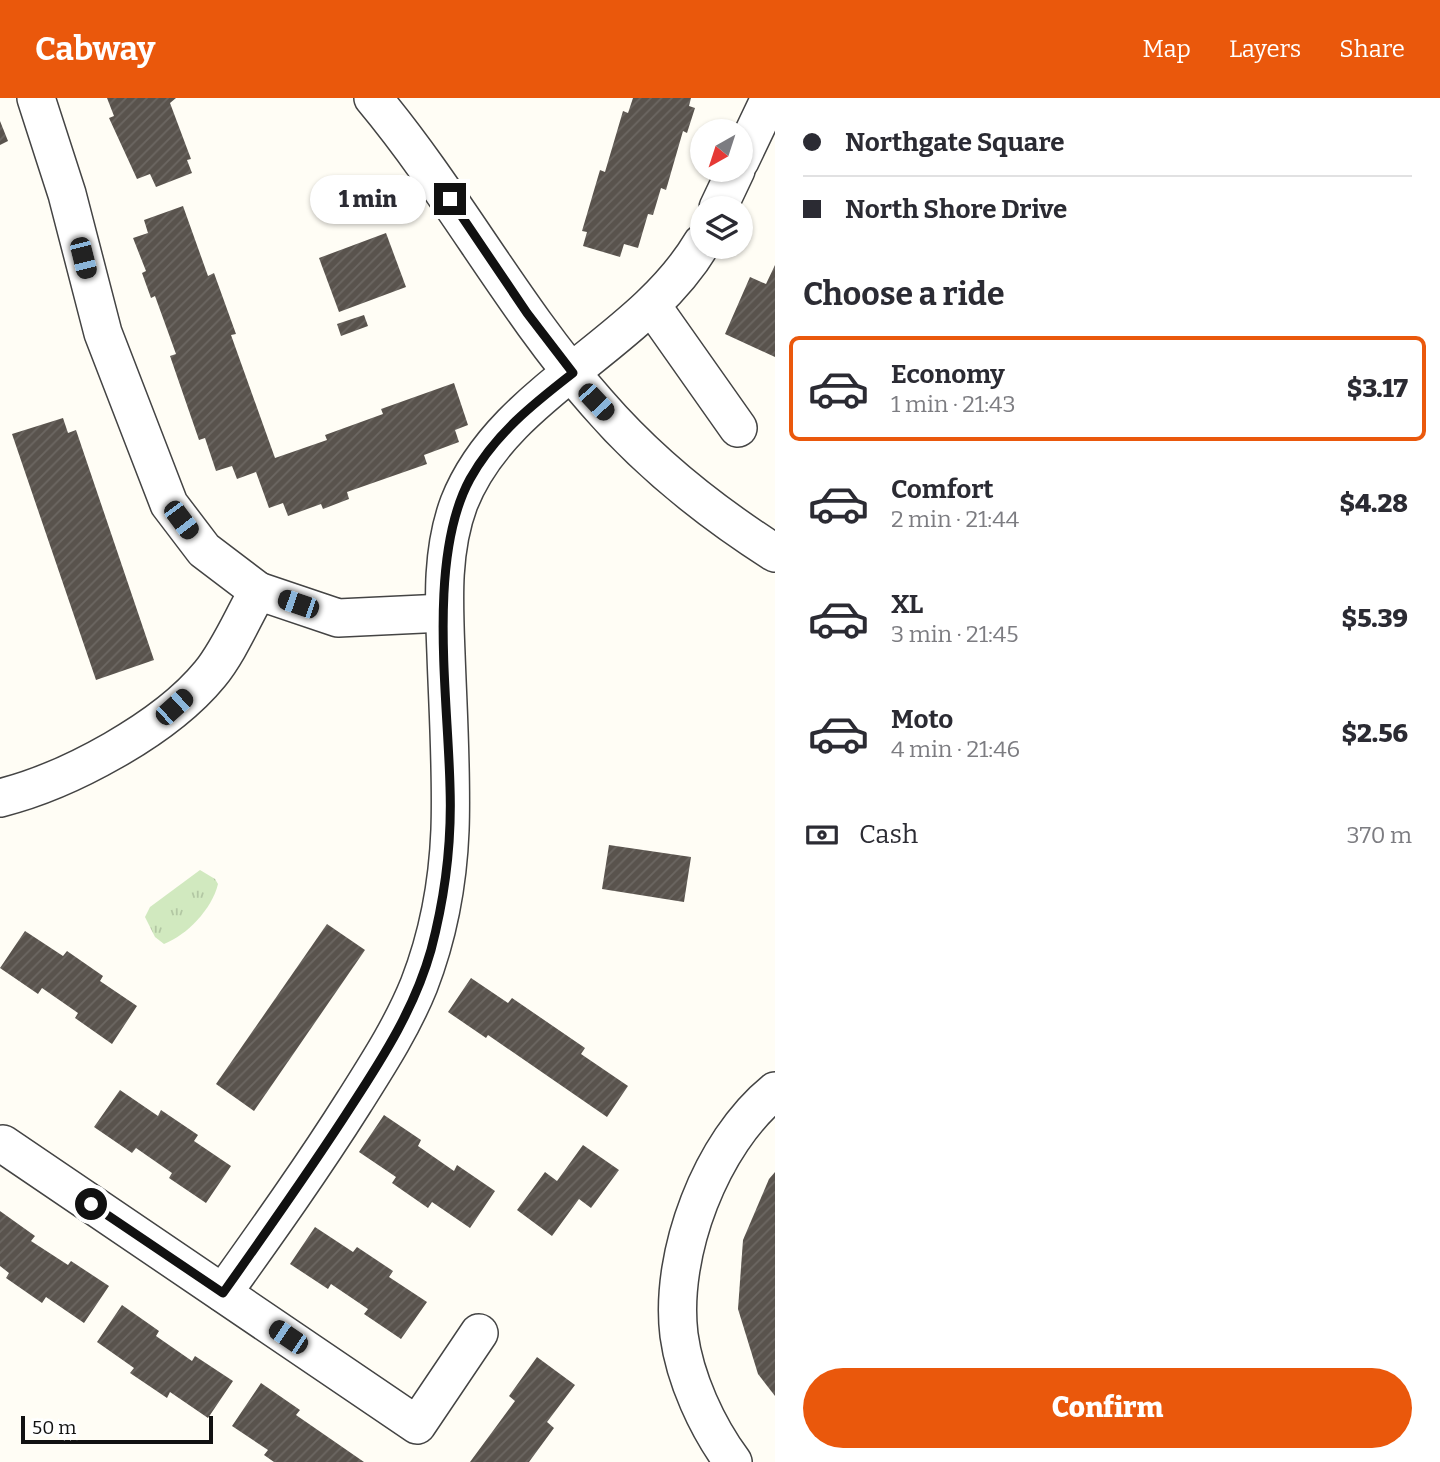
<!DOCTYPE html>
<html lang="en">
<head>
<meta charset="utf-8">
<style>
	body { margin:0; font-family:Bitter,serif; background:#f7f7f7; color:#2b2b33; height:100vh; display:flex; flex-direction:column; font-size:26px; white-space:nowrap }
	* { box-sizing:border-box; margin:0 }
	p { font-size:23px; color:#7c7c81 }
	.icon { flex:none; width:38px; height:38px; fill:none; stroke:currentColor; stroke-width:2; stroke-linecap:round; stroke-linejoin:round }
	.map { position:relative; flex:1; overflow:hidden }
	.sheet { display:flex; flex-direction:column; background:#fff; width:665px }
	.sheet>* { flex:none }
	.banner { display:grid; align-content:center; height:154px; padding:0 28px; background:#fff }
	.needle { width:46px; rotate:219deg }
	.fabs { position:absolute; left:690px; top:21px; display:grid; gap:14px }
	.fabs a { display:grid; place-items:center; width:63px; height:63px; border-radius:50%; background:#fff; box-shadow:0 2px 5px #0004; font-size:35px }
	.scale { position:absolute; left:21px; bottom:18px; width:192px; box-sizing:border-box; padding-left:7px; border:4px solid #111; border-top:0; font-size:19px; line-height:24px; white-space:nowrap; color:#111; -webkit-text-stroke:5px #fff; paint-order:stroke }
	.end { position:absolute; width:32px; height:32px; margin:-16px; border:9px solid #111; background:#fff; box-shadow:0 0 0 4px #fff }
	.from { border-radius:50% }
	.bubble { position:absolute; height:49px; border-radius:24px; background:#fff; box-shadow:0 2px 5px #0004; font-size:23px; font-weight:800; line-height:49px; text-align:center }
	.car { position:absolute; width:21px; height:42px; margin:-21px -10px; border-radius:9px; box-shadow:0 0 5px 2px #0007; background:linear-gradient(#222 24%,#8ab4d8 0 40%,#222 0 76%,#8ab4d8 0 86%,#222 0) }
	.banner b { display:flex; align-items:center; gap:24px; height:66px; font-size:26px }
	.banner b+b { border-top:2px solid #e1e1e2 }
	.banner i { width:18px; height:18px; background:#2b2b33 }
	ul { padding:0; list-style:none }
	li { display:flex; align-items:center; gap:21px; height:105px; margin:0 14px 10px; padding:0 14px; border:4px solid transparent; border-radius:10px }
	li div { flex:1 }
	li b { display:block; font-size:26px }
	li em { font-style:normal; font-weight:800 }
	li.current { border-color:#ea580c }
	li>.icon { width:63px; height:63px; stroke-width:1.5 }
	h2 { padding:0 28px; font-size:32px; line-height:84px }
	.pay { display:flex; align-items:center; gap:18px; height:77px; padding:0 28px; font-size:26px }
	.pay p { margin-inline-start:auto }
	.cta { display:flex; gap:14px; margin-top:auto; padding:14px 28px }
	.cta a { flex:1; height:80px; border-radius:42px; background:#ea580c; color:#fff; font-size:28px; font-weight:800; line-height:80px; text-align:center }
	header { display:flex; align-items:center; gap:42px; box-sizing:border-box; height:98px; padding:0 35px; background:#ea580c; color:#fff }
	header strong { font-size:33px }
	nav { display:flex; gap:38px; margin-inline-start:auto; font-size:24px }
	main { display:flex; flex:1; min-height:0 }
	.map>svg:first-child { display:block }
</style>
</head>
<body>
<header>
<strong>Cabway</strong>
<nav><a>Map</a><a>Layers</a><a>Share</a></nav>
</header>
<main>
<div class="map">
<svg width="775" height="1364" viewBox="0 0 775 1364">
	<defs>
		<pattern id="park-tufts" width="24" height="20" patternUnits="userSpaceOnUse" patternTransform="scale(1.75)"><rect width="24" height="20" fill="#d1e9bf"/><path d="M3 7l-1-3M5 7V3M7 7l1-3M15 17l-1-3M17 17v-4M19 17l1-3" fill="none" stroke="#b2c7a3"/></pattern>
		<pattern id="building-hatch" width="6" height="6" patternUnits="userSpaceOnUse" patternTransform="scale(1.75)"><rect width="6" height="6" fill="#59534d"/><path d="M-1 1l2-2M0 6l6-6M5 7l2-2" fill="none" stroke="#6c6762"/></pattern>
	</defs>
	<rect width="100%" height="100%" fill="#fffdf5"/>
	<!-- park -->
	<path fill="url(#park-tufts)" d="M200,772L215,781L218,786C212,811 187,837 164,846L155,839L145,819L150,809Z"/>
	<!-- building -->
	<g fill="url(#building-hatch)">
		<path d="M107,0H176L170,5L191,61L187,62L192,75L156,89L150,76L137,81L109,20L114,18Z"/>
		<path d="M633,0H691L689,8L695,10L687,35L683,33L666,92L661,90L653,117L648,116L638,150L624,146L620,159L583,148L587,134L582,133L600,72L605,74L623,13L628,15Z"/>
		<path d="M0,23L8,43L0,47Z"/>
		<path d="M183,108L208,178L214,175L236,236L231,237L275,360L327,342L325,337L383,316L381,311L454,285L468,327L455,332L459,344L424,357L427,366L347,394L349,401L323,411L321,406L288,418L283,405L269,410L256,374L237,381L232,368L216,373L205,340L199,342L170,258L176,256L155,198L151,200L142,175L146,173L133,140L148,135L144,122Z"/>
		<path d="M386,135L406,189L339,214L319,160Z"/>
		<path d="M775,167V259L725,236L750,179L766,186Z"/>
		<path d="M364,217L368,228L341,238L337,226Z"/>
		<path d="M63,320L68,335L76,332L154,562L96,582L12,336Z"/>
		<path d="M609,747L691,759L684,804L602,791Z"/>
		<path d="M327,826L365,852L254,1013L216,986Z"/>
		<path d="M25,833L63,858L67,853L103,878L100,883L137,908L112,946L75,920L78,915L42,890L38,896L0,870Z"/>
		<path d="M471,880L508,905L512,900L585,950L581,956L628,988L607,1019L488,937L486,940L448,914Z"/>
		<path d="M120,992L158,1018L161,1012L198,1037L194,1043L231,1068L206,1105L169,1080L172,1075L136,1050L132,1055L94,1029Z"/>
		<path d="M384,1017L421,1042L418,1048L454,1073L457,1067L495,1093L470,1130L432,1104L428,1110L392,1085L396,1079L359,1054Z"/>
		<path d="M583,1047L619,1072L591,1110L579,1101L552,1138L517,1112L545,1074L557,1083Z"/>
		<path d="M775,1074V1298L758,1276L738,1211L743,1142L769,1081Z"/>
		<path d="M0,1113L35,1138L31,1143L68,1167L71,1163L109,1188L84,1225L46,1199L42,1205L6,1180L9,1175L0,1168Z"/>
		<path d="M315,1129L353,1154L357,1149L393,1173L389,1179L427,1204L401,1241L364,1216L368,1211L331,1186L328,1191L290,1166Z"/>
		<path d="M122,1207L159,1233L156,1238L192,1263L195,1258L233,1283L208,1320L170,1294L167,1300L130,1275L134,1270L97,1244Z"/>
		<path d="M537,1259L575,1287L547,1324L554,1330L529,1364H470L515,1303L509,1298Z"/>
		<path d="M261,1285L300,1312L296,1317L364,1364H274L264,1357L268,1352L232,1328Z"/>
	</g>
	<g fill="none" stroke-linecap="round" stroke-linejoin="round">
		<defs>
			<g id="minor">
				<path d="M36,0L67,96L103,235L169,406L204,452L258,493"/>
				<path d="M373,0C454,97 513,210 597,305C648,364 709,413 775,455"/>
				<path d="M740,63L770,0"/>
				<path d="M718,110L736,72"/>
				<path d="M652,208L738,330"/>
				<path d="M0,700C68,683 165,631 210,576C229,553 243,519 258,493L338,520L444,515"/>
				<path d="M3,1046L417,1327L479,1235"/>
				<path d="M223,1195C268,1132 313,1069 354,1004C378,966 402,929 419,887C438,838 448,784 450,732C452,674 448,614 446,556C444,505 441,453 459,405C503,293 640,249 702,145"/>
				<path d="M733,1364C707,1329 685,1281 679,1237C669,1156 711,1045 775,993"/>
			</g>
		</defs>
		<!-- minor casing -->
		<use href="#minor" stroke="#444" stroke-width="40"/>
		<!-- minor -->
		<use href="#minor" stroke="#fff" stroke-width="37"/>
	</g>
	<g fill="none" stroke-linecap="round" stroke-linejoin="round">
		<!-- route -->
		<path stroke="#111" stroke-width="9" d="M91,1106L223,1195C267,1133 311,1071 352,1007C384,958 415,909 431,852C445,799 452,745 450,689C448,599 427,460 470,381C495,336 533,306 573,275L527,215L450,101"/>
	</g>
</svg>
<div class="fabs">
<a><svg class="needle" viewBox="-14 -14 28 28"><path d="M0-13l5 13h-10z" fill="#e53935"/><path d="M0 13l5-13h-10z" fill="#7c7c81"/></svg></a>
<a><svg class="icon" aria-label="layers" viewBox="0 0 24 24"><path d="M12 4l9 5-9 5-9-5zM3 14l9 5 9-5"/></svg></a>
</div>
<div class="scale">50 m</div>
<i class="end from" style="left:91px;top:1106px"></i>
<i class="end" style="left:450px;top:101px"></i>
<div class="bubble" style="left:310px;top:77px;width:116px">1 min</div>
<i class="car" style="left:83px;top:160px;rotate:166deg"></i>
<i class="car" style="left:596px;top:304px;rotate:137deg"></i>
<i class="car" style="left:181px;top:422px;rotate:143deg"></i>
<i class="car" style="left:298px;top:506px;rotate:289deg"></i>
<i class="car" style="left:174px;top:609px;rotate:48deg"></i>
<i class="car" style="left:288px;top:1239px;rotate:304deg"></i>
</div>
<section class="sheet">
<div class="banner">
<b><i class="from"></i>Northgate Square</b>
<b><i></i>North Shore Drive</b>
</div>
<h2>Choose a ride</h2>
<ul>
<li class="current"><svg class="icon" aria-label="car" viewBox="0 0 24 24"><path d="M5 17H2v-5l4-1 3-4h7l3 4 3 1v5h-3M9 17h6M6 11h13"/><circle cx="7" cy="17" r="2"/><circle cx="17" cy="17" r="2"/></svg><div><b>Economy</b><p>1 min · 21:43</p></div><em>$3.17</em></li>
<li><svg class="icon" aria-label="car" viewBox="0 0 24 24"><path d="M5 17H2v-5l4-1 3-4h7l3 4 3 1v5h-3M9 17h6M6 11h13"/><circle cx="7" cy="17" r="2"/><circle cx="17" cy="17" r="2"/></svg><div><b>Comfort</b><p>2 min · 21:44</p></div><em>$4.28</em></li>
<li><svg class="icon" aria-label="car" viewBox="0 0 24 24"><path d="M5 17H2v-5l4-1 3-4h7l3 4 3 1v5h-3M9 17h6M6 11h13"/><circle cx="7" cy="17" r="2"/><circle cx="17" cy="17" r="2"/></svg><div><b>XL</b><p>3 min · 21:45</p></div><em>$5.39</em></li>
<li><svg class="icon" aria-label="car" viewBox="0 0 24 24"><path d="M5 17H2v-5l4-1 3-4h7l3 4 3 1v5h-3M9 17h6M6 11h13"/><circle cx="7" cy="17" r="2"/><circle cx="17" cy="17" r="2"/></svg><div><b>Moto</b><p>4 min · 21:46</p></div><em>$2.56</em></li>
</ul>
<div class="pay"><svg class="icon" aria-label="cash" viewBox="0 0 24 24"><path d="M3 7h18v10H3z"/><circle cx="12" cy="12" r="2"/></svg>Cash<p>370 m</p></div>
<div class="cta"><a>Confirm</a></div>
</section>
</main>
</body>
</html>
